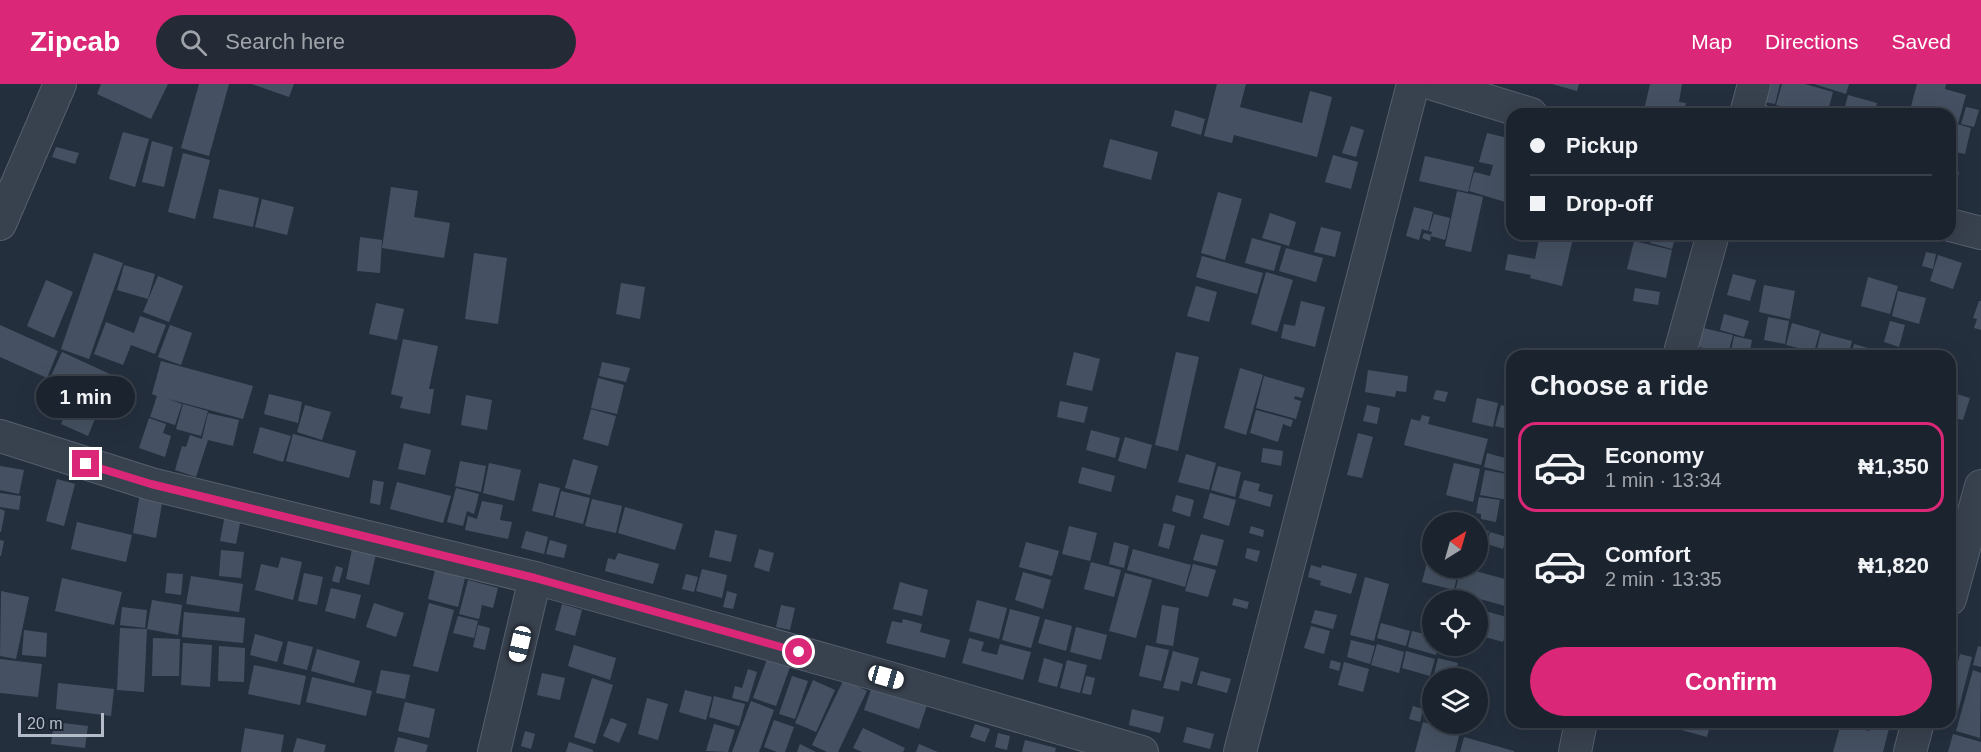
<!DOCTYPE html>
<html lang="en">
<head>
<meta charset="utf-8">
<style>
	body { margin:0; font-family:Helvetica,sans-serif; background:#242b36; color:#f1f3f6; height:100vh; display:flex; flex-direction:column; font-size:22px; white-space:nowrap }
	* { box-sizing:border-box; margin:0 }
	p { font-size:20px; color:#a0a4aa }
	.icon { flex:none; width:33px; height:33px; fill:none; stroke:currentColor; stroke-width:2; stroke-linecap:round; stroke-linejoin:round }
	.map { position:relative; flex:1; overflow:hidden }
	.side { position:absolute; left:1506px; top:266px; width:450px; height:378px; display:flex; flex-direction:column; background:#1b232e; border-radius:18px; box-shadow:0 6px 24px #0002,0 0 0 2px #39404a }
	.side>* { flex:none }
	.banner { position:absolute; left:1506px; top:24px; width:450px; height:132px; border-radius:18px; box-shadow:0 6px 24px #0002,0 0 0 2px #39404a; display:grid; align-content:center; height:132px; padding:0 24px; background:#1b232e }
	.needle { width:39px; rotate:37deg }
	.buttons { position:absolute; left:1422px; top:428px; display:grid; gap:12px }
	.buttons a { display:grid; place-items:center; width:66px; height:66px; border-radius:50%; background:#1b232e; box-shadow:0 6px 24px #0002,0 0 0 2px #39404a; font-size:30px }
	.scale { position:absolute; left:18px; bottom:15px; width:86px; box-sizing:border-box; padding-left:6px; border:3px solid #b4bcc9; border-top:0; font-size:16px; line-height:21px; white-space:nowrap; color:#b4bcc9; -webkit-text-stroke:4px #1d2633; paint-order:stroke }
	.end { position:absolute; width:27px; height:27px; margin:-14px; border:8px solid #db2777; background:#fff; box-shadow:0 0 0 3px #fff }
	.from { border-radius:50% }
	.bubble { position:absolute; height:42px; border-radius:21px; background:#1b232e; box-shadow:0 6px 24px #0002,0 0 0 2px #39404a; font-size:20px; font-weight:700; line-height:42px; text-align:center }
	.car { position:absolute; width:18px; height:36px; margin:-18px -9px; border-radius:8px; box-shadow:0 0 4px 2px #0007; background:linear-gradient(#fff 24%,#345 0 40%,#fff 0 76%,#345 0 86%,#fff 0) }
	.banner b { display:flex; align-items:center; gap:21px; height:57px; font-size:22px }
	.banner b+b { border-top:2px solid #39404a }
	.banner i { width:15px; height:15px; background:#f1f3f6 }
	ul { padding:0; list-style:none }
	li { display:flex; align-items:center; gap:18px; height:90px; margin:0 12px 9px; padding:0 12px; border:3px solid transparent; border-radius:18px }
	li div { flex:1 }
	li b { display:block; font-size:22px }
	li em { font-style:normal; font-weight:700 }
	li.current { border-color:#db2777 }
	li>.icon { width:54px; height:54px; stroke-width:1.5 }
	h2 { padding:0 24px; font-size:27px; line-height:72px }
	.cta { display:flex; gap:12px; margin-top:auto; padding:12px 24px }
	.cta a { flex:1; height:69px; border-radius:36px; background:#db2777; color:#fff; font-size:24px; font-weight:700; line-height:69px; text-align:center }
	header { display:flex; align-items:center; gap:36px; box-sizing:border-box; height:84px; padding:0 30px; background:#db2777; color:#fff }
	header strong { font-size:28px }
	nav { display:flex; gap:33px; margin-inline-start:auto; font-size:21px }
	.search { width:420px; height:54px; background:#242b36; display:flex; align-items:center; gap:15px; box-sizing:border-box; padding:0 21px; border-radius:33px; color:#a0a4aa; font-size:22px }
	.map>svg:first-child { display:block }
</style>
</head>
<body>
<header>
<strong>Zipcab</strong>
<div class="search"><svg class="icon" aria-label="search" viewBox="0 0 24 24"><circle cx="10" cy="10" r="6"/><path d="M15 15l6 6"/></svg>Search here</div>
<nav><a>Map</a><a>Directions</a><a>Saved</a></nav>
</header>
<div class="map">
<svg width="1981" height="668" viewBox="0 0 1981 668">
	<rect width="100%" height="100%" fill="#242f3e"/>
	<!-- building -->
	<g fill="#455162">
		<path d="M101,0H168L151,35L97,10Z"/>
		<path d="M199,0H229L209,72L181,64Z"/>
		<path d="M252,0H294L289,13Z"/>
		<path d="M1217,0H1246L1240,23L1302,39L1310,7L1332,13L1317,73L1234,51L1232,59L1204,52Z"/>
		<path d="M1552,0H1579L1577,7Z"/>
		<path d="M1650,0H1682L1679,18L1686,19L1683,30H1660L1644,26Z"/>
		<path d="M1769,0H1780L1775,20L1764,18Z"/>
		<path d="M1782,0H1805L1833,8L1827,30H1805L1776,21Z"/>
		<path d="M1814,0H1849L1846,10Z"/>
		<path d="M1917,0H1946L1945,5L1966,11L1958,40L1950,37V30H1924L1910,26Z"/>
		<path d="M1848,11L1877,19L1874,30H1843Z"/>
		<path d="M1763,20L1776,24L1774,30H1761Z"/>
		<path d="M1966,23L1979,26L1974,43L1961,40Z"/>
		<path d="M1175,26L1205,35L1201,51L1171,42Z"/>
		<path d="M1950,38L1971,44L1965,70L1950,67Z"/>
		<path d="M1351,42L1364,46L1356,73L1342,69Z"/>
		<path d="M123,48L149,55L135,103L109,95Z"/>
		<path d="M1487,49L1512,55V120L1469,107L1474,88L1490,92L1493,81L1479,78Z"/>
		<path d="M1110,55L1158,68L1151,96L1103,83Z"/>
		<path d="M152,57L173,63L164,103L142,98Z"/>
		<path d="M56,63L79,69L75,80L52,73Z"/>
		<path d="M183,69L210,76L195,135L168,128Z"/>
		<path d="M1333,71L1358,78L1351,105L1325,98Z"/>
		<path d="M1425,72L1474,83L1468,108L1419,97Z"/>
		<path d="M1950,86L1959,88L1955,108L1950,107Z"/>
		<path d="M391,103L418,107L414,133L450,139L444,174L382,164Z"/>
		<path d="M219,105L259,114L253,143L213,134Z"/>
		<path d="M1457,107L1483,113L1471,168L1445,162Z"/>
		<path d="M1218,108L1242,115L1225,176L1201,169Z"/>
		<path d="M262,115L294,123L287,151L255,143Z"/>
		<path d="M1414,123L1433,128L1428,147L1422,145L1419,156L1406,152Z"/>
		<path d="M1270,129L1296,138L1289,162L1262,154Z"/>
		<path d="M1434,130L1450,134L1445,156L1431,152L1430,157L1422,154L1424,149L1431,151L1432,148L1429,147Z"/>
		<path d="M1321,143L1341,148L1335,173L1314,168Z"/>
		<path d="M1540,150H1574L1562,202L1530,194L1531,191L1505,186L1508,170L1535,175Z"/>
		<path d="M1604,150H1631L1628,158Z"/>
		<path d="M1653,150H1676L1672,165L1650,159Z"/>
		<path d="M360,153L382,156L380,189L357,187Z"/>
		<path d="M1252,154L1281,162L1274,187L1245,179Z"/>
		<path d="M1634,157L1672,166L1666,194L1627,185Z"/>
		<path d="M1286,164L1323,174L1316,198L1279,187Z"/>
		<path d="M1926,168L1936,170L1933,185L1922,182Z"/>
		<path d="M94,169L123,179L89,275L61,265Z"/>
		<path d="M474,169L507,174L498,240L465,235Z"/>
		<path d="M1938,171L1962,179L1953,205L1930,197Z"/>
		<path d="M1202,172L1263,189L1257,210L1196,193Z"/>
		<path d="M124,181L155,190L148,215L117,206Z"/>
		<path d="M1266,188L1293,196L1277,248L1251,240Z"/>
		<path d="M1733,190L1756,196L1750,217L1727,211Z"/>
		<path d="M158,192L183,202L169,238L143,228Z"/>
		<path d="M1868,193L1898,202L1890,230L1861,222Z"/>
		<path d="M46,196L73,208L54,254L27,242Z"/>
		<path d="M621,199L645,203L640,235L616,230Z"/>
		<path d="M1764,201L1795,207L1790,235L1759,228Z"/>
		<path d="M1196,202L1217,208L1209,238L1187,232Z"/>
		<path d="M1635,204L1660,208L1658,221L1633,217Z"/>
		<path d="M1898,207L1926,214L1919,240L1892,232Z"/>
		<path d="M1301,217L1325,223L1315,263L1281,254L1284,240L1295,242Z"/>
		<path d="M1979,217H1981V246L1974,244L1977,235L1973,234Z"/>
		<path d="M376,219L404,225L397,256L369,250Z"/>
		<path d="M1724,230L1749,237L1744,253L1720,246Z"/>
		<path d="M140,232L166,241L155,270L131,261L123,281L94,270L106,238L134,249Z"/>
		<path d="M1768,233L1789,237L1785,260L1764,256Z"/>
		<path d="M1890,237L1905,241L1899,263L1884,258Z"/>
		<path d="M1792,239L1820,247L1814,268L1786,261Z"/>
		<path d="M0,241L58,267L47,294L0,273Z"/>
		<path d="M170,241L192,249L181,281L158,273Z"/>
		<path d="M1703,244L1733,251L1728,270L1699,263Z"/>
		<path d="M1821,249L1852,257L1848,272H1815Z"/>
		<path d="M1734,252L1752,256L1749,272H1730Z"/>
		<path d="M403,255L438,262L429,305H434L430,330L400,324L403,313L391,310Z"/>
		<path d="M1854,260L1882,268L1884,272H1851Z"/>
		<path d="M1792,266L1804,269V272H1791Z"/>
		<path d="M62,268L112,291L101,317L50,294Z"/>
		<path d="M1074,268L1100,275L1092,307L1066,301Z"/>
		<path d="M1176,268L1199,273L1178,367L1155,361Z"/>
		<path d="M161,277L253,302L243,335L168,315L182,320L175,341L150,333L157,312L152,310Z"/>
		<path d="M602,278L630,284L626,298L599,292Z"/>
		<path d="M1240,284L1263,291L1246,351L1224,344Z"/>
		<path d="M1368,286L1408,292L1406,308L1396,307L1395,313L1365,308Z"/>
		<path d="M1264,292L1305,304L1302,314L1295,312L1294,315L1301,317L1296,335L1256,324Z"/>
		<path d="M598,294L624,301L617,330L591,324Z"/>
		<path d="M1436,306L1448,308L1445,318L1433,315Z"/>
		<path d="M74,308L101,320L88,352L61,340Z"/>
		<path d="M1950,308L1970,314L1963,336L1950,333Z"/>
		<path d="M269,310L302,318L298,339L264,330Z"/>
		<path d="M466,311L492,316L487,346L461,341Z"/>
		<path d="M1477,314L1498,319L1493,343L1472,338Z"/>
		<path d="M1060,317L1088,323L1084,339L1057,333Z"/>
		<path d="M183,320L208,327L201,352L176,345Z"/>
		<path d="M305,321L331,328L322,356L297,348Z"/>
		<path d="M1367,321L1380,324L1377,340L1363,337Z"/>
		<path d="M1501,321L1512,324V346L1495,342Z"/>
		<path d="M591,325L616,332L608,362L583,355Z"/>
		<path d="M1256,326L1293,336L1291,343L1283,340L1278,358L1250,349Z"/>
		<path d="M208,329L239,336L233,362L208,356L196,393L175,386L182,362L186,363L190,351L202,355Z"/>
		<path d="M1422,331L1430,333L1428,340L1488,355L1481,381L1404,361L1411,335L1420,337Z"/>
		<path d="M149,334L166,340L163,349L171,352L165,373L139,364Z"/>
		<path d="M260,343L291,352L283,378L253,369Z"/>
		<path d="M1091,346L1120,354L1115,374L1086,366Z"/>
		<path d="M1358,349L1373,353L1362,394L1347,391Z"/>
		<path d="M293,350L356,367L349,394L286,377Z"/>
		<path d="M1125,353L1152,361L1146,385L1118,377Z"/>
		<path d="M404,359L431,366L425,391L398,385Z"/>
		<path d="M1263,364L1283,367L1281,382L1261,378Z"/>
		<path d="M1487,369L1512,376V390L1484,383Z"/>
		<path d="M1186,370L1216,379L1209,406L1178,398Z"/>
		<path d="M573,375L598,382L590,411L565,404Z"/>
		<path d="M460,377L486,382L481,408L455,402Z"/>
		<path d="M489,379L521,386L514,417L483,409Z"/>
		<path d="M1454,379L1480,385L1473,418L1446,411Z"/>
		<path d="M0,382L24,386L19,410L0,406Z"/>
		<path d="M1218,382L1241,388L1235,413L1211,406Z"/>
		<path d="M1082,383L1115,392L1111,408L1078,399Z"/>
		<path d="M1485,386L1512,391L1508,416L1480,411Z"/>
		<path d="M57,395L75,400L64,442L46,437Z"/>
		<path d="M373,396L384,398L380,421L370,419Z"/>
		<path d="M1244,396L1260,400L1258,407L1273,411L1270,423L1239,414Z"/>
		<path d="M397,398L451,412L443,439L390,425Z"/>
		<path d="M539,399L560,404L553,432L532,427Z"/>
		<path d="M456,404L479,410L474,430L467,427L463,442L447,438Z"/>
		<path d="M561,407L590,414L583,440L555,433Z"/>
		<path d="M0,409L21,412L19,426L0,423Z"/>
		<path d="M140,409L163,414L156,454L133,449Z"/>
		<path d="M1210,409L1236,416L1229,442L1203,434Z"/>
		<path d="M1176,411L1194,416L1190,433L1172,427Z"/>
		<path d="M1479,413L1500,416L1496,438L1481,435V430L1476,429Z"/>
		<path d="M592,415L622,422L616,449L585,442Z"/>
		<path d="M482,417L503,421L500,436L512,438L508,455L465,446L468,432L477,435Z"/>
		<path d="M625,423L683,440L675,466L618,449Z"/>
		<path d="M0,425L5,427L1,448H0Z"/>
		<path d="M225,431L241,434L236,460L220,457Z"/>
		<path d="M77,438L132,451L126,478L71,465Z"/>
		<path d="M1164,439L1175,442L1169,465L1158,462Z"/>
		<path d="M1069,442L1097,449L1090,477L1062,470Z"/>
		<path d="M1251,442L1264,446L1263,453L1249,449Z"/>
		<path d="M1478,444L1489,447L1480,483H1478Z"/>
		<path d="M715,446L737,451L731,478L709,473Z"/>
		<path d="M526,447L548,453L544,470L521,464Z"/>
		<path d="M1490,448L1507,453L1503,465L1487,460Z"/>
		<path d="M1201,450L1224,456L1217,482L1193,476Z"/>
		<path d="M0,456L4,457L1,472H0Z"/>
		<path d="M550,456L567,461L564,474L546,470Z"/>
		<path d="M1026,458L1059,467L1052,492L1019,483Z"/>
		<path d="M1114,458L1129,462L1124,484L1109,480Z"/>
		<path d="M1432,459V483H1459L1454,506L1422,498Z"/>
		<path d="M1247,464L1260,467L1257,478L1245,474Z"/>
		<path d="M352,465L376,470L369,501L346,495Z"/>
		<path d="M759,465L774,469L769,488L754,483Z"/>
		<path d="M1133,465L1191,481L1185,503L1127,486Z"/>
		<path d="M221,466L244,468L241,494L219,492Z"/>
		<path d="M618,469L659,480L653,500L605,487L608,474L615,476Z"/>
		<path d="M281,473L302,478L293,516L255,506L261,480L278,484Z"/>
		<path d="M1091,478L1121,486L1114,513L1084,505Z"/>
		<path d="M1193,480L1216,486L1208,513L1185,507Z"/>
		<path d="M1311,481L1321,484L1322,481L1357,490L1351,510L1320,501L1321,497L1308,493Z"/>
		<path d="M336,482L343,484L339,499L332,497Z"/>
		<path d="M1461,483L1512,497V524L1455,508Z"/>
		<path d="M702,485L727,491L722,514L696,507Z"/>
		<path d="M435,486L465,494L458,523L428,515Z"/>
		<path d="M1023,488L1051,496L1043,525L1015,516Z"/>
		<path d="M167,489L183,490L181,511L165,509Z"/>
		<path d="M304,489L323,493L317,521L298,517Z"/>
		<path d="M1125,489L1152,496L1136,554L1109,547Z"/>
		<path d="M686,490L698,493L694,508L682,505Z"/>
		<path d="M191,492L243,500L239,528L186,520Z"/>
		<path d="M1365,493L1389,500L1374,557L1350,551Z"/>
		<path d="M62,494L122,508L114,541L55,527Z"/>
		<path d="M468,496L498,504L493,524L482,521L479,535L459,530Z"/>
		<path d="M900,498L928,506L922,532L893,525Z"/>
		<path d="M331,504L361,511L355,535L325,527Z"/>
		<path d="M1,507L29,513L16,575L0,572Z"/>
		<path d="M727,507L737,510L733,525L723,523Z"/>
		<path d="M1234,514L1249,518L1247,525L1232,521Z"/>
		<path d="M152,516L182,521L178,551L147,545Z"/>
		<path d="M977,516L1007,524L999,555L969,547Z"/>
		<path d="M374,519L404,529L396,553L366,543Z"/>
		<path d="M429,519L454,526L438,588L413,582Z"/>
		<path d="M562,520L582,526L575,552L555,546Z"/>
		<path d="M781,521L795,524L790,546L776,543Z"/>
		<path d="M1162,521L1179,524L1173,562L1156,559Z"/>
		<path d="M122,523L147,526L145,544L120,541Z"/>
		<path d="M1010,525L1040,533L1031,564L1002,556Z"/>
		<path d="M1478,525L1510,534L1503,558L1478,551Z"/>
		<path d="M1315,526L1337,531L1333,545L1311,539Z"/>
		<path d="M184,528L245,534L243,559L182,553Z"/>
		<path d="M458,532L478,537L474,554L453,549Z"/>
		<path d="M903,535L922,540L920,548L950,556L945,574L886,559L892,537L902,539Z"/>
		<path d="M1045,535L1072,542L1066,567L1038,559Z"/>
		<path d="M1381,539L1410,547L1406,562L1377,554Z"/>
		<path d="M478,541L490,544L485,566L473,563Z"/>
		<path d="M1311,542L1330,547L1324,570L1304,564Z"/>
		<path d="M1511,542H1512V556L1508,555Z"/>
		<path d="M1076,543L1107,551L1101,576L1070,568Z"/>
		<path d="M120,544L147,545L144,608L117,606Z"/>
		<path d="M24,546L47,549L46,573L22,571Z"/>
		<path d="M1412,547L1432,552V561H1439L1436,571L1408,563Z"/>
		<path d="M255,550L283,558L277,578L250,571Z"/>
		<path d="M153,554L180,555L179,592H152Z"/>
		<path d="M969,554L984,558L981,567L997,571L1000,560L1031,568L1023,596L962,579Z"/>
		<path d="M1351,556L1375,562L1370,580L1347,573Z"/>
		<path d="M288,557L313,563L307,586L283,580Z"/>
		<path d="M183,559L212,561L210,603L181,601Z"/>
		<path d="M1377,560L1404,568L1399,589L1371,581Z"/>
		<path d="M574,561L616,574L610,596L568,582Z"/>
		<path d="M1146,561L1169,566L1161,597L1139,592Z"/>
		<path d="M219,562L245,564L244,598L218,597Z"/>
		<path d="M1978,562L1981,563V583L1973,581Z"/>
		<path d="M317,565L360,577L354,599L311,587Z"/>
		<path d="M1173,567L1199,574L1192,600L1181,597L1179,607L1163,604Z"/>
		<path d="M1406,567L1435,575L1430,592L1402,584Z"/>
		<path d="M1960,570L1972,573L1956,635L1950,633V610Z"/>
		<path d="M1044,574L1063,580L1057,603L1038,598Z"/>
		<path d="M1438,574L1458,579L1454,594H1433Z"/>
		<path d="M0,575L42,580L38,613L0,609Z"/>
		<path d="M767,575L790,583L776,622L753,614Z"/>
		<path d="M1067,576L1087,581L1080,609L1060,604Z"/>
		<path d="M1331,576L1341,579L1339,587L1329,584Z"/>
		<path d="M1344,578L1369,585L1363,608L1338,601Z"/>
		<path d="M254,581L306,592L300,621L248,610Z"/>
		<path d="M748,585L757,588L748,618L732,614L735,602L742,604Z"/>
		<path d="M381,586L410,591L405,615L376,609Z"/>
		<path d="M1973,586L1981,589L1980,654L1956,647Z"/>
		<path d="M1201,587L1231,595L1227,609L1197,601Z"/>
		<path d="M542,589L565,594L560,616L537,611Z"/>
		<path d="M792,592L808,597L795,635L779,630Z"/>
		<path d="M1086,592L1095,594L1091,611L1082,609Z"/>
		<path d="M312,593L372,607L366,632L306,618Z"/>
		<path d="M592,594L613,601L595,660L574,653Z"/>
		<path d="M844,595L867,607L838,668H827L812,661Z"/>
		<path d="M813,596L835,606L816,648L795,639Z"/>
		<path d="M58,599L114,605L111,632L56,625Z"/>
		<path d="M873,599L928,618L919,645L864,626Z"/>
		<path d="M685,606L712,613L706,636L679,628Z"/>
		<path d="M714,612L745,620L739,642L709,633Z"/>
		<path d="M647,614L668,620L658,656L638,650Z"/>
		<path d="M751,617L774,626L759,668H732Z"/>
		<path d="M405,618L435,625L429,654L398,647Z"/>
		<path d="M1413,622L1423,625L1420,638L1409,635Z"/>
		<path d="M1132,625L1164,633L1160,649L1129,641Z"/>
		<path d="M611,634L627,640L619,659L603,652Z"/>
		<path d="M774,636L794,643L785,668H777L764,663Z"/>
		<path d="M54,638L88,642L85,664L51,660Z"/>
		<path d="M1423,638L1460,648L1455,668H1415Z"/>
		<path d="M1657,638H1674L1673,643Z"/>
		<path d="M1676,638H1711L1707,653L1674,644Z"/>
		<path d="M1872,638L1890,641L1883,668H1833L1841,639L1869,647Z"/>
		<path d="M714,640L735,646L728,668L706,667Z"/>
		<path d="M975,640L990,645L985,658L970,653Z"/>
		<path d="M1187,643L1214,650L1210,665L1183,658Z"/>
		<path d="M245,644L284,651L281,668H241Z"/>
		<path d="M863,644L905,664L903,668H862L853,664Z"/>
		<path d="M525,647L535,650L531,665L521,662Z"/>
		<path d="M998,649L1010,652L1007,666L995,663Z"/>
		<path d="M1953,650L1981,658V668H1948Z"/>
		<path d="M398,653L428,661L426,668H394Z"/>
		<path d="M1464,653L1514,667V668H1460Z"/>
		<path d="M297,654L326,661L324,668H293Z"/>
		<path d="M1025,656L1056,664L1055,668H1022Z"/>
		<path d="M569,658L593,666V668H566Z"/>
		<path d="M800,660L816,668H797Z"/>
		<path d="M919,660L938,668H916Z"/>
	</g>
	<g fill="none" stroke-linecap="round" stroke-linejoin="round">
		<defs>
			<g id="minor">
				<path d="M1433,0L1531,30"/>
				<path d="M1746,30L1754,0"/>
				<path d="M0,140L60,0"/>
				<path d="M1950,141L1981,149"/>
				<path d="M1679,272L1713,150"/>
				<path d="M0,352L151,400L535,494L886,593L1142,668"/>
				<path d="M1950,515L1981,402"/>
				<path d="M494,668L535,494"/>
				<path d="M1240,668L1413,0"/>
				<path d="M1575,668L1581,638"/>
				<path d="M1910,668L1918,638"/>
			</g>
		</defs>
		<!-- minor casing -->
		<use href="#minor" stroke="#565f6c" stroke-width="34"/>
		<!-- minor -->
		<use href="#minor" stroke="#38414e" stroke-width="32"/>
	</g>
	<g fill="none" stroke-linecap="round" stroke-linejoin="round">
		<!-- route -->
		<path stroke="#db2777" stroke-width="8" d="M86,380L151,400L535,494L799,568"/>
	</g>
</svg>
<div class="buttons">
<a><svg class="needle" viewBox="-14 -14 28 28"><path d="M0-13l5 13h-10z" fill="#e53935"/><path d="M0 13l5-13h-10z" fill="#a0a4aa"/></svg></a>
<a><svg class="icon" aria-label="locate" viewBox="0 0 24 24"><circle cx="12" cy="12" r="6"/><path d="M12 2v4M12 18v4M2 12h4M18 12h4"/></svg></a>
<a><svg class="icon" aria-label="layers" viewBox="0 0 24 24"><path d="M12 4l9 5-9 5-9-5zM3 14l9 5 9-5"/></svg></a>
</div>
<div class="scale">20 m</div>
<i class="end from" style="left:799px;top:568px"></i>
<i class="end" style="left:86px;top:380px"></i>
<div class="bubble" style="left:36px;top:292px;width:99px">1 min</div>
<i class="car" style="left:520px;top:560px;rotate:193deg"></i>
<i class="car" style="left:886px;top:593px;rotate:106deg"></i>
<div class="banner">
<b><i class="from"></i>Pickup</b>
<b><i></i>Drop-off</b>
</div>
<section class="side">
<h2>Choose a ride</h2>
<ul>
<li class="current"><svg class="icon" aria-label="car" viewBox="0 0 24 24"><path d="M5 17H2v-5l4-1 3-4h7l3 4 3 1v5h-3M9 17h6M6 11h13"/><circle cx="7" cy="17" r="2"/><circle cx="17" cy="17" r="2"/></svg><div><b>Economy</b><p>1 min · 13:34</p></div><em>₦1,350</em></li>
<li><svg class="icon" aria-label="car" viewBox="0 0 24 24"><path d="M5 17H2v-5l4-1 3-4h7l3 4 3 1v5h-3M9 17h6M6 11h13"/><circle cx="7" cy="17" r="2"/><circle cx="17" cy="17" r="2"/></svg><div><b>Comfort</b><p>2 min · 13:35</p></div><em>₦1,820</em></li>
</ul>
<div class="cta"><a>Confirm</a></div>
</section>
</div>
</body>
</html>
